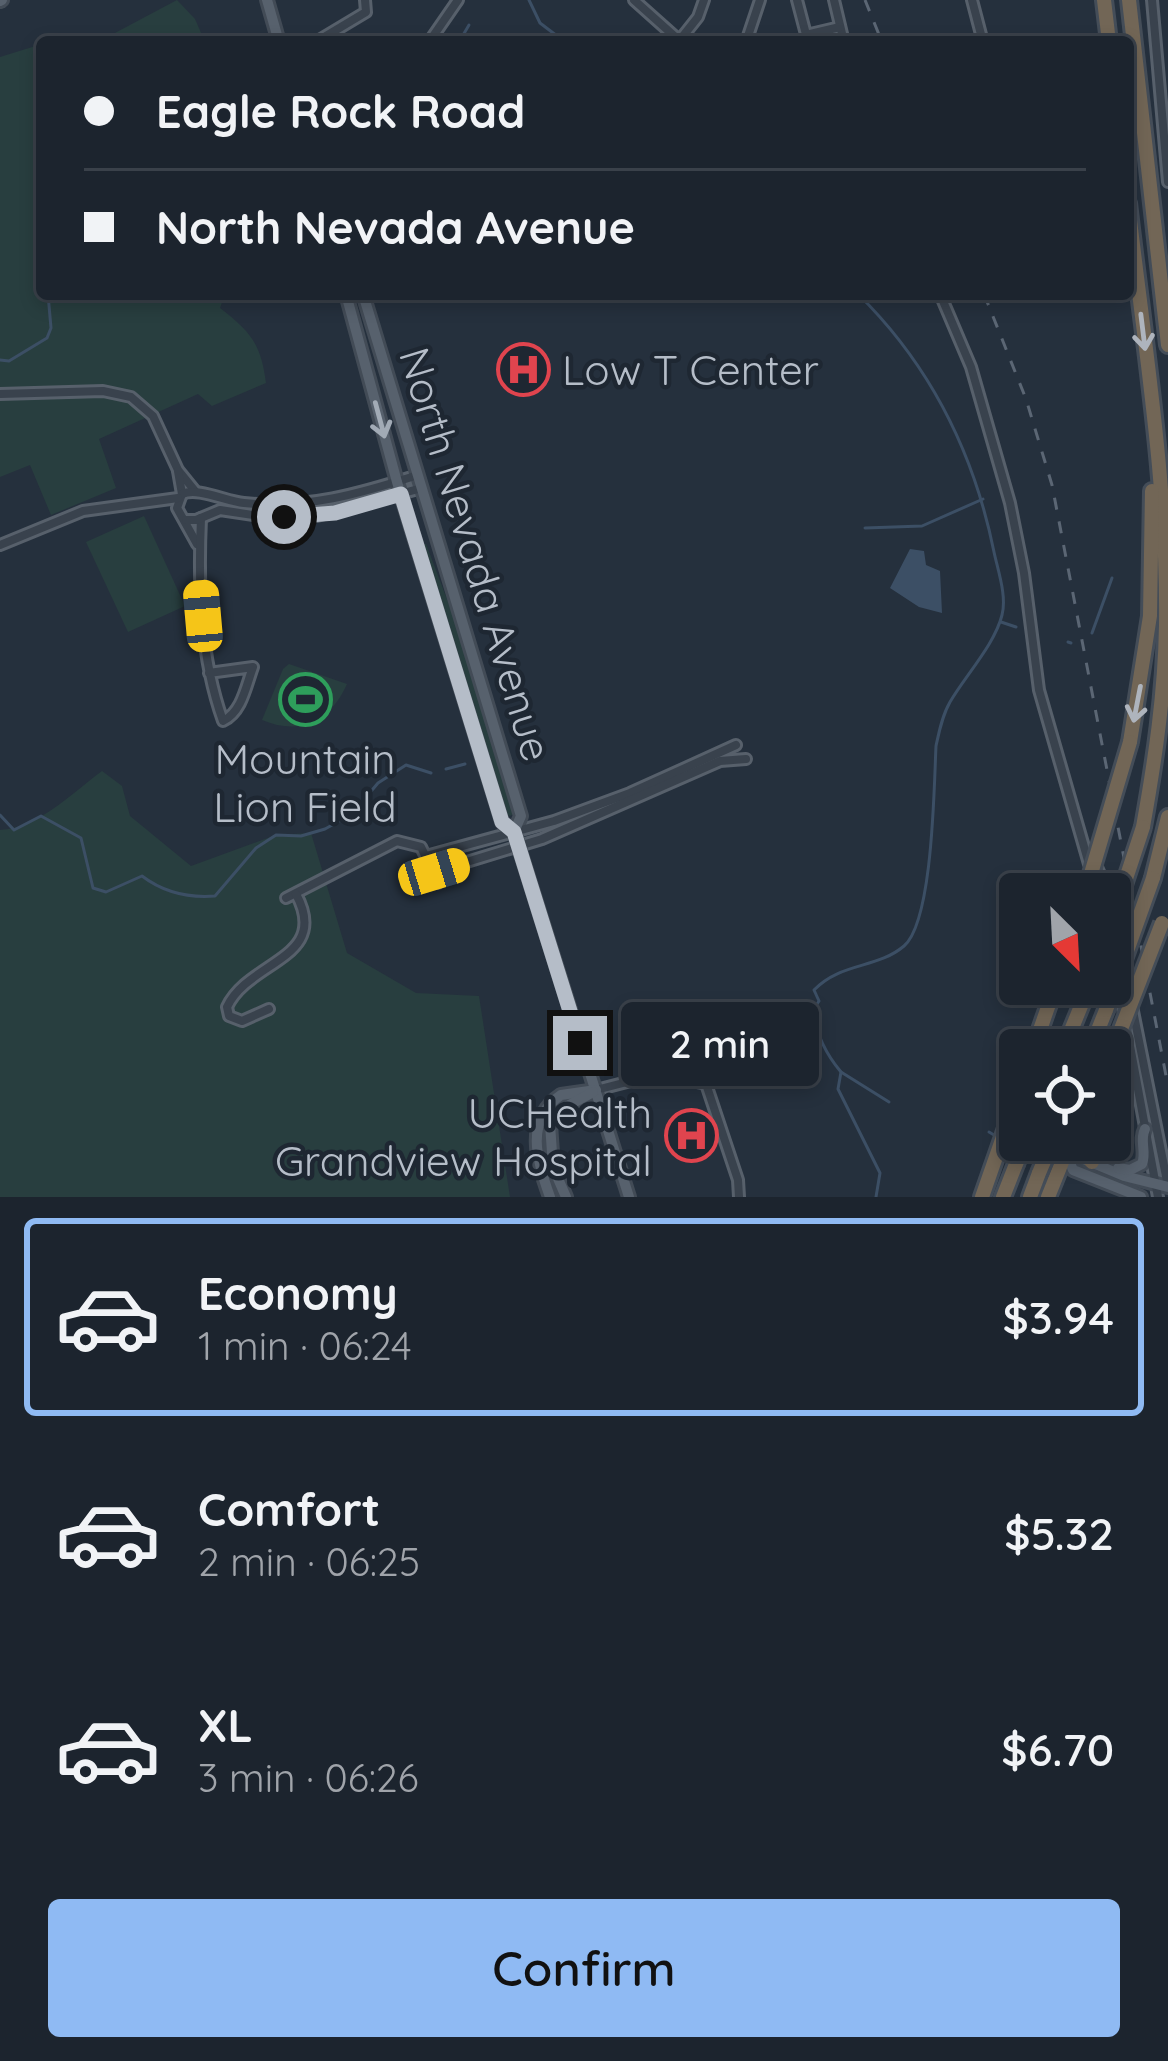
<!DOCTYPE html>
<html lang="en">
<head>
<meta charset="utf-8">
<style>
	body { margin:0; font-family:Quicksand,sans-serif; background:#252c36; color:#f1f3f6; height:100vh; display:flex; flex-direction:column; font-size:45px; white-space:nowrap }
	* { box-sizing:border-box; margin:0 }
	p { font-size:39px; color:#a0a4aa }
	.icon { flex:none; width:66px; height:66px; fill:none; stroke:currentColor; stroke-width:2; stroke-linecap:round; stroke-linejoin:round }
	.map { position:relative; height:1197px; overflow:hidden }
	.details { display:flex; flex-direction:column; background:#1c242e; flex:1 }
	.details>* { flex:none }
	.top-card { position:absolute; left:36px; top:36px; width:1098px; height:264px; border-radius:12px; box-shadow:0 6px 18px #0003,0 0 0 3px #3a414a; display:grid; align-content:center; height:264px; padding:0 48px; background:#1c242e }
	.needle { width:78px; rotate:156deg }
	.buttons { position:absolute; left:999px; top:873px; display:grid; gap:24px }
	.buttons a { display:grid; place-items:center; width:132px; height:132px; border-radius:12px; background:#1c242e; box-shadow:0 6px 18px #0003,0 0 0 3px #3a414a; font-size:60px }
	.end { position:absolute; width:54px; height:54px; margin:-27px; border:15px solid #b5bdc8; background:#111; box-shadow:0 0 0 6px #111 }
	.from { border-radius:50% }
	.bubble { position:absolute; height:84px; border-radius:12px; background:#1c242e; box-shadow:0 6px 18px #0003,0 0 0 3px #3a414a; font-size:39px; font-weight:600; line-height:84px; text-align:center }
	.car { position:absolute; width:36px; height:72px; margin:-36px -18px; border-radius:15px; box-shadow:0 0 9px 3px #0007; background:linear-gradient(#f5c518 24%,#345 0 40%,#f5c518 0 76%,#345 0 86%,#f5c518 0) }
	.top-card b { display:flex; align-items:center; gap:42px; height:114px; font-size:45px }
	.top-card b+b { border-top:3px solid #3a414a }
	.top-card i { width:30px; height:30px; background:#f1f3f6 }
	ul { padding:21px 0 0; list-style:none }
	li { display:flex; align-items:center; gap:36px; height:198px; margin:0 24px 18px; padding:0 24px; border:6px solid transparent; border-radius:12px }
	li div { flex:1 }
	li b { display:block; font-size:45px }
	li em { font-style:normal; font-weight:600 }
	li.current { border-color:#8fbaf3 }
	li>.icon { width:108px; height:108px; stroke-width:1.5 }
	.button { display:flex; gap:24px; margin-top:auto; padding:24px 48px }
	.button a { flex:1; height:138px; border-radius:12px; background:#8fbaf3; color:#111; font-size:48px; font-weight:600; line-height:138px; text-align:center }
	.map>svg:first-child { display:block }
</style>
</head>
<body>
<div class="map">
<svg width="1168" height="1197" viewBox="0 0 1168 1197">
	<rect width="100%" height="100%" fill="#25303d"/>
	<!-- green -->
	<g fill="#283e3f">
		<path d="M177,0L195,19L205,42H98Z"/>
		<path d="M42,44V294H225L220,308C251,332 261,344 266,383L212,406L198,394L99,439L116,488L51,515L30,465L0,477V57Z"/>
		<path d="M144,516L185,606L128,632L86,542Z"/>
		<path d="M426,544L459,631L513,814L510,816L506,814L422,545Z"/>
		<path d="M289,664L347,684C330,722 300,736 262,720L283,669Z"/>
		<path d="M102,771L122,786L130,816L191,866L276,835L311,833L347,953L416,993L479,996L510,1197H0V830C39,828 72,793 102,771Z"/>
	</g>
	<!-- water -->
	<path fill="#3c4f65" d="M910,549L924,551L926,565L940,571L942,613L919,607L890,588Z"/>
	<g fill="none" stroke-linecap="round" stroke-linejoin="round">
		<!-- stream -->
		<g stroke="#3c4f65" stroke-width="3">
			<path d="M529,0L540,23L565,42"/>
			<path d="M459,42L469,25"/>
			<path d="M858,294C930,365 974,453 994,552C998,571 1007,596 1002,615C995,644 965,676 950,702C942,716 939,732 936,746C934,786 933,921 904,946C877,969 841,962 814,990L819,1001L812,1012C818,1036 825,1053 841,1072L838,1089L880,1173L876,1197"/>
			<path d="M0,360L9,361L47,338L51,328L48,294"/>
			<path d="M865,528L922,526L983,499"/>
			<path d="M1001,622L1016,627"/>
			<path d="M1092,633L1112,578"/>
			<path d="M1068,642L1071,643"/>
			<path d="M446,769L465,764"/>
			<path d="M0,815L14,830L41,816L81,838L93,888L106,892L142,876C163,892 189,898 215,896L256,848L276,835L301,836L325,829L352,814L378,783L406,765L431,773"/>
			<path d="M841,1072L889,1102"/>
			<path d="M1116,1121L1129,1119"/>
			<path d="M989,1132L994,1135"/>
		</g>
		<defs>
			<g id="minor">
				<path d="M634,0L681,42"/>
				<path d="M797,0L808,42"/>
				<path d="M834,0L844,42"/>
				<path d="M972,0L983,42"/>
				<path d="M1152,0L1168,182"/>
				<path d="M806,35L840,27"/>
				<path d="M679,41L698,17L704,0"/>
				<path d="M316,42L366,12L365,0"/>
				<path d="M429,42L458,0"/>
				<path d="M746,42L760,0"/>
				<path d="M940,294L971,367L1010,503L1024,573L1039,690L1089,864"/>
				<path d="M0,394L103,391L131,397L153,416L178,470L195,491"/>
				<path d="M178,471L182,494L177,508L197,544"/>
				<path d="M182,494C198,487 225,501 244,503C307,509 359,494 418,475"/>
				<path d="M201,518C198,586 200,656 223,721C242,712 246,686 253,667L209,673"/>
				<path d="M186,520H196L220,510L266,517L317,516L422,488"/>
				<path d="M0,545L83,511L178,498"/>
				<path d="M426,856L554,821L630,793L736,745"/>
				<path d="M1095,863L1109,894"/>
				<path d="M434,872L542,839L720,761L746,759"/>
				<path d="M1110,896L1168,1186"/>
				<path d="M286,898L397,841L421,847L438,883"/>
				<path d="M1110,938L1158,1197"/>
				<path d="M269,1009L242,1021L229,1016L227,1007C249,960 331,959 296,894"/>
				<path d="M596,1090L658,1074L706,1084L738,1180L739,1197"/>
			</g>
			<g id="major">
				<path d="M267,0L279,42"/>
				<path d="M0,1L2,0"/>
				<path d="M346,294L397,482L502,822L514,832L629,1197"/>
				<path d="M363,294L521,816L514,832"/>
				<path d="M1004,1134L1069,1160L1076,1156L1124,1176L1168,1187"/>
				<path d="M1069,1160L1073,1170L1141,1197"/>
				<path d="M1118,1168L1130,1170L1142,1164C1147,1151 1139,1141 1145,1129"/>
				<path d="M550,1197C537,1161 524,1120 561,1095L596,1090"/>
				<path d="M566,1197L553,1167L550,1124L564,1108L593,1092"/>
			</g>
			<g id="highway">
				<path d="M1104,0L1109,42"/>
				<path d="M1129,0L1168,345"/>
				<path d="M1128,203C1144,343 1168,485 1166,625C1165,693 1155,760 1143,827"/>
				<path d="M1130,742L1150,616L1152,491"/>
				<path d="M1153,878L1168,817"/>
				<path d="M1033,1050L1056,984"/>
				<path d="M1063,1050L1090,984"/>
				<path d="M1090,1050L1106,1010"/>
				<path d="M1110,1065L1116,1042"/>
				<path d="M1082,1140V1151L1092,1162"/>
				<path d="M982,1197L1020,1088"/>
				<path d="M1003,1197L1016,1164"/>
				<path d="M1030,1197L1039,1173"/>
				<path d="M1048,1197L1071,1140"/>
			</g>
		</defs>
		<!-- minor casing -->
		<use href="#minor" stroke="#57606b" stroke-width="14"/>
		<!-- major casing -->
		<use href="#major" stroke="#424b56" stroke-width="16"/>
		<!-- highway casing -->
		<use href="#highway" stroke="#444d58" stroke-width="20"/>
		<!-- minor -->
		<use href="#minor" stroke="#39424d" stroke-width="8"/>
		<!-- major -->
		<use href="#major" stroke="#57616d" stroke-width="10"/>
		<!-- highway -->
		<use href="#highway" stroke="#726656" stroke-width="14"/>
		<!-- rail -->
		<g stroke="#5b6674" stroke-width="3" stroke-dasharray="12 12" stroke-linecap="butt">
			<path d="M865,0L882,42"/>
			<path d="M984,294L1026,399L1052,485L1168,1086"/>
		</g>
		<defs>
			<g id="highway-bridge">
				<path d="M1085,894L1130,742"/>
				<path d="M1110,927L1143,827"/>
				<path d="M1106,1010L1153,878"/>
				<path d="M1116,1042L1162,923"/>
				<path d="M1016,1164L1026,1140"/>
				<path d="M1039,1173L1053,1140"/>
			</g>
		</defs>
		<!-- highway-bridge casing -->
		<use href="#highway-bridge" stroke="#444d58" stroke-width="20" stroke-linecap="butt"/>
		<!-- highway-bridge -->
		<use href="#highway-bridge" stroke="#726656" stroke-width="14"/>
	</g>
	<!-- one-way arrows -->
	<defs><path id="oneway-shaft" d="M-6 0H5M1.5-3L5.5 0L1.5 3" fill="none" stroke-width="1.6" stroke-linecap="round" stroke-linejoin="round" transform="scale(3)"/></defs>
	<g stroke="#aeb4bd">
		<use href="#oneway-shaft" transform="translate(1143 332) rotate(83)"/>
		<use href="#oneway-shaft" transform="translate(1137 704) rotate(101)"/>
	</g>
	<use stroke="#a2abb6" href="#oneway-shaft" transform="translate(380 420) rotate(75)"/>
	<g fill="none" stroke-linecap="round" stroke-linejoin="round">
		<!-- route -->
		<path stroke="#b5bdc8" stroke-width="15" d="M284,517L335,513L401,494L502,822L514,832L580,1043"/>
	</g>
	<!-- icons -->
	<defs>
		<symbol id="hospital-ring" viewBox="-11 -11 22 22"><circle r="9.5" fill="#1e2732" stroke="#e0444e" stroke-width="1.5"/><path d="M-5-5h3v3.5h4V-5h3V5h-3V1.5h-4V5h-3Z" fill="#e0444e"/></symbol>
		<symbol id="stadium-ring" viewBox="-11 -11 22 22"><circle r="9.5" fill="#1e2732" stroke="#2e9e5b" stroke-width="1.5"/><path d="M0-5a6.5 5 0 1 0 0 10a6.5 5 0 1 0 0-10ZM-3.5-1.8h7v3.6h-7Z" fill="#2e9e5b"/></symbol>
	</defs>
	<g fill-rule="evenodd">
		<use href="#hospital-ring" x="494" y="340" width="59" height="59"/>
		<use href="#stadium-ring" x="276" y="670" width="59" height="59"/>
		<use href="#hospital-ring" x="662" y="1106" width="59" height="59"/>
	</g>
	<g text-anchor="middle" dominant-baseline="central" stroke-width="9" stroke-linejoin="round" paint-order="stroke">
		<!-- poi labels -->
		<g font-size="42" fill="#b5bdc8" stroke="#1e2732" text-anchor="start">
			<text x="562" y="369">Low T Center</text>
			<text x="305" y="758" text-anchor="middle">Mountain<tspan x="305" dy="48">Lion Field</tspan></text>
			<text x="652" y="1112" text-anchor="end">UCHealth<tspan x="652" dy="48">Grandview Hospital</tspan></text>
		</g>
		<!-- street labels -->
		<g font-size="42" fill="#b5bdc8" stroke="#1e2732">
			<text transform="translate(476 554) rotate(73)">North Nevada Avenue</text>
		</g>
	</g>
</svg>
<div class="buttons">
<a><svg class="needle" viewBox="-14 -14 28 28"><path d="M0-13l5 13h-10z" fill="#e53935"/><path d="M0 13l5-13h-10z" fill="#a0a4aa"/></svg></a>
<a><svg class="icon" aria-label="locate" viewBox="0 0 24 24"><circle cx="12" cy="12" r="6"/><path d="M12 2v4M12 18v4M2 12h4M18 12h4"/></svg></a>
</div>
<i class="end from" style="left:284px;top:517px"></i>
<i class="end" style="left:580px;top:1043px"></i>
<div class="bubble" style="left:621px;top:1002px;width:198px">2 min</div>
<i class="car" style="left:203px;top:616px;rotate:355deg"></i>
<i class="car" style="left:434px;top:872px;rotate:73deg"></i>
<div class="top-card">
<b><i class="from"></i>Eagle Rock Road</b>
<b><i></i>North Nevada Avenue</b>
</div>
</div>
<section class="details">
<ul>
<li class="current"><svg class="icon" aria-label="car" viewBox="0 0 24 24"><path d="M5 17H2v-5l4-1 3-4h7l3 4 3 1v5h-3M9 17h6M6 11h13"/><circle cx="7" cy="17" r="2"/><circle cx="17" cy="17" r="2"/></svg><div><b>Economy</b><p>1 min · 06:24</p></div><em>$3.94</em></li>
<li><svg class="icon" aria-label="car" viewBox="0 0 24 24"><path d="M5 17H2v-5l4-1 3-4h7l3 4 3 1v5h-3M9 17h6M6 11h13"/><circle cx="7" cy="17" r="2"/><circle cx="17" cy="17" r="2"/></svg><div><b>Comfort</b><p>2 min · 06:25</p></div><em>$5.32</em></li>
<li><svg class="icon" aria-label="car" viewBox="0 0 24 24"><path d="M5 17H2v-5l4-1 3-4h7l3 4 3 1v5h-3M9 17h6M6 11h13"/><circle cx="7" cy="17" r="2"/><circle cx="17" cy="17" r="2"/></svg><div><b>XL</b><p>3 min · 06:26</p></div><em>$6.70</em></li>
</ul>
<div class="button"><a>Confirm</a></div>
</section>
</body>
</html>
